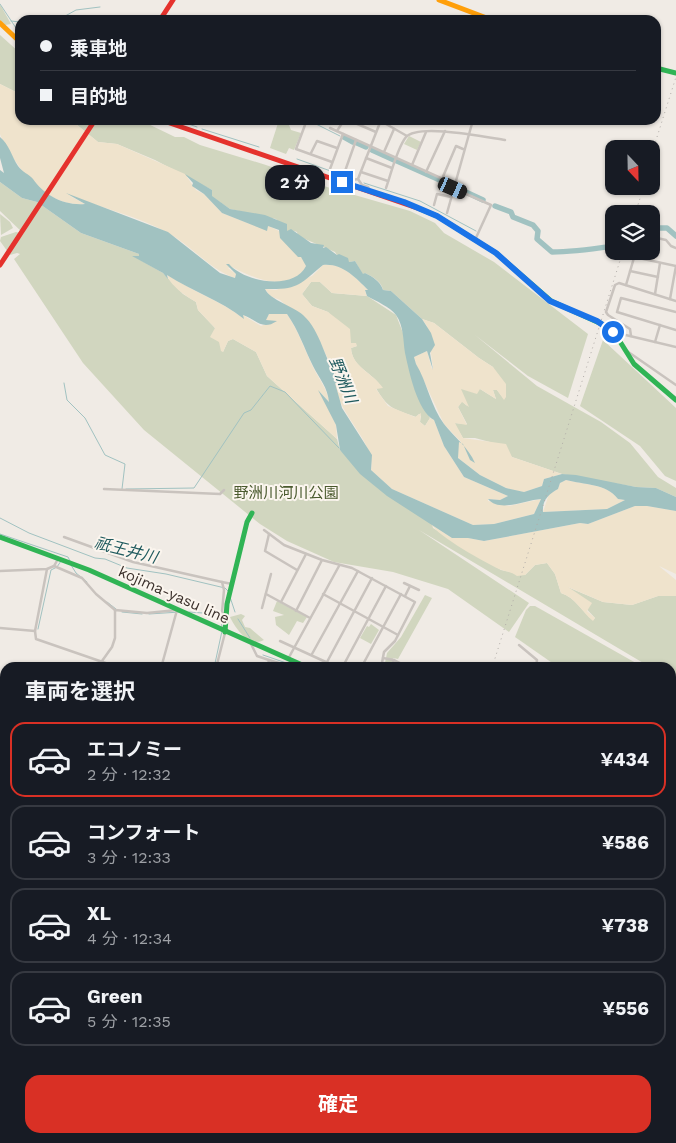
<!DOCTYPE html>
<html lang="ja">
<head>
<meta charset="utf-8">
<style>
	body { margin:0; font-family:"Work Sans","Noto Sans JP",sans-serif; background:#20242c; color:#f1f3f6; height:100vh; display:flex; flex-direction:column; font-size:19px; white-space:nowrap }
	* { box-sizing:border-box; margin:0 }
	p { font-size:16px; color:#9ea1a6 }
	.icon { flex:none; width:28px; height:28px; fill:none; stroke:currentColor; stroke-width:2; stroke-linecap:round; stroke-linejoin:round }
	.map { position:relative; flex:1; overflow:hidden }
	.side { position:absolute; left:0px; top:662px; width:676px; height:481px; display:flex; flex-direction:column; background:#171b24; border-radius:15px 15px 0 0; box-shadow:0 1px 4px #0004 }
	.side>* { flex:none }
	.top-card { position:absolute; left:15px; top:15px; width:646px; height:110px; border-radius:15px; box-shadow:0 1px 4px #0004; display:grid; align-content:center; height:110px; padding:0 25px; background:#171b24 }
	.needle { width:32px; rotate:158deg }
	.buttons { position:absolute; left:605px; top:140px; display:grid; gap:10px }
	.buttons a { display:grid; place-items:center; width:55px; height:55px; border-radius:10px; background:#171b24; box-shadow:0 1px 4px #0004; font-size:25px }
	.end { position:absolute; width:22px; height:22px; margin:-11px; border:6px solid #1a73e8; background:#fff; box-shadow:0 0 0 2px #fff }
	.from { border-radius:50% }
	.bubble { position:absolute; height:35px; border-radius:15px; background:#171b24; box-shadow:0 1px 4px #0004; font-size:16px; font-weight:700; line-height:35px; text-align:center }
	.car { position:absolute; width:15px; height:30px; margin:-15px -8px; border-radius:6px; box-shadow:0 0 4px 1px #0007; background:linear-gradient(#222 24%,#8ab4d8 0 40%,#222 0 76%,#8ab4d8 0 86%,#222 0) }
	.top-card b { display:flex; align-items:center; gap:18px; height:48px; font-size:19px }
	.top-card b+b { border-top:1px solid #363941 }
	.top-card i { width:12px; height:12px; background:#f1f3f6 }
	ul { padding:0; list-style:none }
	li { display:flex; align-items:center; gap:15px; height:75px; margin:0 10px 8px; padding:0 15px; border:2px solid #363941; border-radius:15px }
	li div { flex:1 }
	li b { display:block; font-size:19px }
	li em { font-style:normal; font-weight:700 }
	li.active { border-color:#d93025 }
	li>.icon { width:45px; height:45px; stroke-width:1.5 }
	h2 { padding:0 25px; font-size:22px; line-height:60px }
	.button { display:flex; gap:10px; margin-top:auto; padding:10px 25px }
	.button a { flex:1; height:58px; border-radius:15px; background:#d93025; color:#fff; font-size:20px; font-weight:700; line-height:58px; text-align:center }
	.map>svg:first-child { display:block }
</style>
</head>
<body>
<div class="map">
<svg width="676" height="1143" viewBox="0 0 676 1143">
	<rect width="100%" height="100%" fill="#f0ebe5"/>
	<!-- green -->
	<g fill="#d1d6bf">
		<path d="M0,5L1,6L11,24L5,25L0,20Z"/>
		<path d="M0,35L20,53V94L0,84Z"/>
		<path d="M71,120H140L175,137H184L200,145L266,165L327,187L410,211L435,223L444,233L494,262L588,334L568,398L528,376L475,335L537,386L601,422L630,443L658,477L676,488V497L656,488L636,487L562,474L512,457L501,445L475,438H463L454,423L467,424L458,407L462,401L467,406L460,389H480L496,399L493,390H497L504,399L493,367L479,358L434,323L422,319L391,291L383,290C381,281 373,277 365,273L363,275L355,261L349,262L337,255L335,252L298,236L297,232L291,230L287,232L276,219L230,209L211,196L212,190L155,160L117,144L98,142Z"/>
		<path d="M279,120H287L291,130L301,133L294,150L289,148L286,154L270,148Z"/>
		<path d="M409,136L421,142L417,150L404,144Z"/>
		<path d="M0,182L22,198L37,202L81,233L139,254L140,256L135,257L163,273L183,294L196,302L198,310L215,328L223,352L228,341L233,339L256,352L267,376L337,439L340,450L432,524L433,528L501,570L525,575L535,565L547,563L555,574L561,593C576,598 581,611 593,620L595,618L565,586L603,602L632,605L658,596H676V682L671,680V668L650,667L419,530L529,603L509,632L448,589L393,572L334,562L287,541L260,524L144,430L83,363L14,259L20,254L17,253L10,255L0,241L1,237L16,232L24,234L0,211Z"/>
		<path d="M0,214L10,222L13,228L1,235Z"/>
		<path d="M311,282H320L332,293L367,296L396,315L403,333L414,386L430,418L425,426L420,422L421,416L419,414L416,417C394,409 388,409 376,388H382C373,372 352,368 351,348L357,346L351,343L328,312L312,306L302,294Z"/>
		<path d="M603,340L676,408V481L665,476L640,446L580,406Z"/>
		<path d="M425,595L432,598L398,659L393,658L391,667L384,668L387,653L401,637Z"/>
		<path d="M277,601L307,617L303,623L297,621L289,635L276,625L275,617L284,615L273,611Z"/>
		<path d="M530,606H535L643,667H558L515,637L526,610Z"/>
		<path d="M241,614L245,616L242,620L245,627L250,628L264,640C249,648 235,628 230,617Z"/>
		<path d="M371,624L379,630L371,644L360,638L367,626L369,627Z"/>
		<path d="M671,684L676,686V722L671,720Z"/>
		<path d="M0,1094L5,1095V1139H75L78,1143H0Z"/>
	</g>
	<!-- sand -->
	<g fill="#efe3cc">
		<path d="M0,84L20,94V120H71L98,142L117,144L185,174L196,190L204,194L222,213L250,224L267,225L279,231L305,262L306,266C292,295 253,278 232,267L228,268L236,274L235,278C209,269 192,246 168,233C138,216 102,208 70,196L85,204C50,207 22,176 7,147C5,143 1,138 0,134C0,118 0,100 0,84Z"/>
		<path d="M323,265C343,263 356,278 369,291H365L367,296L332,293L320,282H311L302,294L312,306L328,312L350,329L351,343H356L357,346L351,348C352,367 373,373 383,388L376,389L388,406L415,417L421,413L420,422L425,426L430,418L434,420L444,446L464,477L508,496L500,500L488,499V501L509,506L541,499L534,514L494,524L473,525L392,489L371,470C376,441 336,414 335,382L345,394L315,332L280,300L270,296L265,289L276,290L312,276Z"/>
		<path d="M167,274C190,291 220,300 243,318V315L261,326L276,320L271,322L265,320L269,314H287C299,332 304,348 313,367C319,379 327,389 330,403L320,392L336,425L337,439L267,376L256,352L233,339L228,341L223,352L221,351L219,342L210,337L215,328L198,310L196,302C186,296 169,285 167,274Z"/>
		<path d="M422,319L434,323L479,358L493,367L506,384V397L504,400L497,390H493L496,399L480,389L477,394L461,389L469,407L462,402L458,407L467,425L455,423L463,438L506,444L512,457L562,474L544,479L542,486L524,492L516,491L506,488L480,475L458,458V442H461L444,424L416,364L414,357L427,351L432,369L433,368L427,326Z"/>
		<path d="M566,480C584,485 606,483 618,499L625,500L607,509L543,512L549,494L558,489L560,483Z"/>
		<path d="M635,506H647L676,511V574L659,566L676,580V596H658L632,605L603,602L568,587L592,603L587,611L595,618L593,621C581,611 576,598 561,593L555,574L547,563L535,565L525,575L517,576C511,571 506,572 499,569C484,562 439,537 431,524L452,538H468L484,541L580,523L588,524Z"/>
	</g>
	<!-- water -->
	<path fill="#a1c2c1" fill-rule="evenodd" d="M0,137C9,144 12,157 18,166C22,172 29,174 33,179C43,194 63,206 85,204L66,193L168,232L220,273L235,278L236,274L226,264H229C244,282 294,291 306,266L301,257H298L280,238L279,230L268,226L267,231L222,213L204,194L192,186L193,183L185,174L212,190V196L230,209L265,215L287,224V231L291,229L311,243L324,245L323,248L326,247L337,255L339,254L348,258L349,262L355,261L363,274L365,273C373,277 380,281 383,290L391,291L422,319L431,333L435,345L430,353L433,370L427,351L414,357L416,364C427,382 431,407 444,424C455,438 468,447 475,463L470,460L463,444L459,442L458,458L480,475L506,488L524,492L542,486L544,479L562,474L576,475L636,487L656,488L676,497V511L647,506H635L588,524L580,523L484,541L468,538H452L387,496L360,474L340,450L336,425L318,390L329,402C328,388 319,378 313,366C304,348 299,331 287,314H269L266,320L277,321C262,331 257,320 243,315L244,319C220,300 192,291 167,275L168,279L163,273L132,256H139V254L81,233L37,202L22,198L0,182V170L4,173L0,158ZM323,265C342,263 356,278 368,290H365L367,296C376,301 390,307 396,315C404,326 403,341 405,353C409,371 417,411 434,420L444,446L464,477L508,496L500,500L488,499C500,513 525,500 541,499L534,514L494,524L473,525L392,489L371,470L372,455L342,408L335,383L338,384L340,391L349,397C347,389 343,388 339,382C325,361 321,331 303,315C293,306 270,300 265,289C298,290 299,285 323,265ZM566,480C584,485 606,483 618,499L625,500L607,509L543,512C542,500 549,494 558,489L560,483Z"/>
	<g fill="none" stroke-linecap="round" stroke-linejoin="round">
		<!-- stream -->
		<g stroke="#a1c2c1" stroke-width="1">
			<path d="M0,4L20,34"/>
			<path d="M58,20L76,10L100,7"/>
			<path d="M11,21L20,22"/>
			<path d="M177,120L197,127"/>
			<path d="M233,120H238"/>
			<path d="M289,120L294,123H314L340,136"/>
			<path d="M202,129L259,147"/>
			<path d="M297,159L353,179"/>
			<path d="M364,183L420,201L476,231"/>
			<path d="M64,383L67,400L85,418L105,455L125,464L122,489"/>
			<path d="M126,489L194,488L244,413L251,410L270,386L285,392L339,448"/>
			<path d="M0,518L29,533L95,558L105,559L127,568L166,574L225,588L228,591"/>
			<path d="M0,534L68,557L70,561"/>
			<path d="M71,565L76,573L87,582"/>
			<path d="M230,597L235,612"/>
			<path d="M107,602L116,609"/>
			<path d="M122,612L142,614"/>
			<path d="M189,612L203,613L221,619L222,627"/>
			<path d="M149,614L180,612"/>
			<path d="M238,619L250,638"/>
			<path d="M38,629L51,570L57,567L61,561"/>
			<path d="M263,655L301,668"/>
			<path d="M214,668L222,631"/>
			<path d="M671,812L676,814"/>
			<path d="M671,919L676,918"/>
			<path d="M0,929H5"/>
			<path d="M671,1081L676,1086"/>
			<path d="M520,1143L521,1139"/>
		</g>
		<!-- river -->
		<g stroke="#a1c2c1" stroke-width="5.5">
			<path d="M344,137L353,142"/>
			<path d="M357,143L366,147"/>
			<path d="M372,150L394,160"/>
			<path d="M397,161L451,185"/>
			<path d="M455,187L483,200"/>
			<path d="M495,206L511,212L513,217L533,225L538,231L537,239L552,252C573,252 593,249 614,246"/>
			<path d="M651,228H667L676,236"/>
			<path d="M337,1139L339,1143"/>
			<path d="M482,1143L484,1139"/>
		</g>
		<!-- street-tunnel -->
		<path stroke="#ccc6c0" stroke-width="2.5" stroke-dasharray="2.5 1" stroke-linecap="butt" d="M673,1042L676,1044"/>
		<!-- street -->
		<g stroke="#c9c3be" stroke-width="2.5">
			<path d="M348,120L376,132"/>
			<path d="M379,120L407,136"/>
			<path d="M305,125L296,149L332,162"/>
			<path d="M330,128L454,184"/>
			<path d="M337,131L344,120"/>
			<path d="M384,152L394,129"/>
			<path d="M311,153L317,141L337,148"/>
			<path d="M366,158L392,168"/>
			<path d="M412,165L426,132"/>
			<path d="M330,169L343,134"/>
			<path d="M361,172L388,181"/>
			<path d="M426,172L445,131"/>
			<path d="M344,174L356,140"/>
			<path d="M442,179L456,146L463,149"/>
			<path d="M341,182L358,179"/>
			<path d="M386,188C391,174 397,148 406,137C418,123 485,137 505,140"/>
			<path d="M453,188L491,205L475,240"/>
			<path d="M371,192L368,187L362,185L358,179L381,120"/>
			<path d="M434,205L437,194L451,197"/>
			<path d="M447,213L473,120"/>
			<path d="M657,238L666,240L671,246L676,248"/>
			<path d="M634,257L676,266"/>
			<path d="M651,260L657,238H651"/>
			<path d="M630,271L658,277"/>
			<path d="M626,285L636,251"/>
			<path d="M655,294L660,263"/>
			<path d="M670,299L676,266"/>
			<path d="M676,312L621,298L617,312L676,330"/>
			<path d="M613,332L676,347"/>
			<path d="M631,336L630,329L608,315L606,312L615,285L619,283L676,301"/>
			<path d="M655,342L660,325"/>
			<path d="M624,349L676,385"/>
			<path d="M104,489L220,494L224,490"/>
			<path d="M264,530L284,545L322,560L352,568L415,602L395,641L384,652L381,668"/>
			<path d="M269,534L265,551L297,570"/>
			<path d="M64,537L133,562L222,582L224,590L222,612L226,616"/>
			<path d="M54,566L82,578L96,594L115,610"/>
			<path d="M47,569L35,631L36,639L120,668"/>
			<path d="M0,571L47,569L54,566L58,559"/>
			<path d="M222,582L232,584"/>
			<path d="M404,583L419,590"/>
			<path d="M266,594L310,618"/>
			<path d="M323,594L398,635"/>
			<path d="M405,596L410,586"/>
			<path d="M281,602L306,554"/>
			<path d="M262,608L271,574"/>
			<path d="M296,611L322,560"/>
			<path d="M0,628L35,631"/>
			<path d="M280,641L339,668"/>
			<path d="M251,644L257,656L269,660L267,668"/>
			<path d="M519,645L537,660L536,668"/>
			<path d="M312,654L358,571"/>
			<path d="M383,658L394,660L410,668"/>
			<path d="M288,659L339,566"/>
			<path d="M269,660L295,668"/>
			<path d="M327,662L372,578"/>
			<path d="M97,668L112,647L115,638V610L147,613L177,610L161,668"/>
			<path d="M216,668L225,633"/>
			<path d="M342,668L386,586"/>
			<path d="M361,668L401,594"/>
			<path d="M391,668L394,660"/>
			<path d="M0,691L5,692"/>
			<path d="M671,736L676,739"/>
			<path d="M0,738L5,739"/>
			<path d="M671,752L676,754"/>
			<path d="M671,764H672"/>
			<path d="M0,817H5"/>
			<path d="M671,864L676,866"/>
			<path d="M0,888L5,889"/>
			<path d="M671,955L676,951"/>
			<path d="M0,973L5,978"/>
			<path d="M0,1030L5,988"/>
			<path d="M671,1040V1045"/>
			<path d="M0,1046L5,1050"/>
			<path d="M291,1139L311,1143"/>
			<path d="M543,1139L545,1143"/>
			<path d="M564,1139L566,1143"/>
			<path d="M144,1143L145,1139"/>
			<path d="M196,1143L197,1139"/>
			<path d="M219,1143V1139"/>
			<path d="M239,1143L240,1139"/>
			<path d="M261,1143L262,1139"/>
			<path d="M329,1143L330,1139"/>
			<path d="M364,1143L365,1139"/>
			<path d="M384,1143L385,1139"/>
			<path d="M468,1143L469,1139"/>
			<path d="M474,1143L476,1139"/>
			<path d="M493,1143L495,1139"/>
			<path d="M548,1143L556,1139"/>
			<path d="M583,1143L585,1139"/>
			<path d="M600,1143L602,1139"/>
		</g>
		<!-- fast -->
		<g stroke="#30b455" stroke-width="5">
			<path d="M656,68L676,73"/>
			<path d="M420,209L437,216L496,253L551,301L606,326L619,340L634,364L676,400"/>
			<path d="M0,537L89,570L309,668"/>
			<path d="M225,632L227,604L247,522L252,513"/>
			<path d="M0,753L5,766"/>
		</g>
		<!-- slow -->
		<g stroke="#ff9f0a" stroke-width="5">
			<path d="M439,0L492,20"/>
			<path d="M0,23L20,42"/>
		</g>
		<!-- jam -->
		<g stroke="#e5322d" stroke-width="5">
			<path d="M160,20L173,0"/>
			<path d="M161,120L420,209"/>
			<path d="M0,265L95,120"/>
			<path d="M671,792L676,793"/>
			<path d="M0,955L5,963"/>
			<path d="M89,1139L90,1143"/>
			<path d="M437,1139L458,1143"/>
			<path d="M616,1139L618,1140"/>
		</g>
		<!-- rail -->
		<g stroke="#b1aca8" stroke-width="1" stroke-dasharray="1 4" stroke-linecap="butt">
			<path d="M651,156L676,77"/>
			<path d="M635,214L644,186"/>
			<path d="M492,668L623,251"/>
			<path d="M671,1057L676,1049"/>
			<path d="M336,1143L338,1139"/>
			<path d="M625,1143L627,1139"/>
		</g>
	</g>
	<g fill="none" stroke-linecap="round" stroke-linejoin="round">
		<!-- route -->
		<path stroke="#1a73e8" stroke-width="6" d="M342,182L404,202L437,216L496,253L550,301L597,321L613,332"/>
	</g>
	<g text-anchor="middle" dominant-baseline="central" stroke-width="4" stroke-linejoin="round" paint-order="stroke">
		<!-- park labels -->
		<g font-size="15" fill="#4a5a2e" stroke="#fbf5ee">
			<text x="286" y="493">野洲川河川公園</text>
		</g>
		<!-- street labels -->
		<g font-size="15" fill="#3b302b" stroke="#fbf5ee">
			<text transform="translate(174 595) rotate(24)">kojima-yasu line</text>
		</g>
		<!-- water labels -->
		<g font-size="16" font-style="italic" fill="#1f5a5e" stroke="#fbf5ee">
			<text transform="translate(343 380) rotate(68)">野洲川</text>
			<text transform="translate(126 550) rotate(14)">祇王井川</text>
		</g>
	</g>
</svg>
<div class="buttons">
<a><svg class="needle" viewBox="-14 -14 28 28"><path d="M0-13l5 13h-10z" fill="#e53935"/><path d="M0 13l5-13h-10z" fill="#9ea1a6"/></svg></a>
<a><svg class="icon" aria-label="layers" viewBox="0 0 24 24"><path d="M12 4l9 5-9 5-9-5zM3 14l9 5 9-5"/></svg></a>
</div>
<i class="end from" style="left:613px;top:332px"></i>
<i class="end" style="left:342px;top:182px"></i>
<div class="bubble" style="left:265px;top:165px;width:60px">2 分</div>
<i class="car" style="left:453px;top:188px;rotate:114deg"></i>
<div class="top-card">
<b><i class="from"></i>乗車地</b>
<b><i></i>目的地</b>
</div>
<section class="side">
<h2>車両を選択</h2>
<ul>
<li class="active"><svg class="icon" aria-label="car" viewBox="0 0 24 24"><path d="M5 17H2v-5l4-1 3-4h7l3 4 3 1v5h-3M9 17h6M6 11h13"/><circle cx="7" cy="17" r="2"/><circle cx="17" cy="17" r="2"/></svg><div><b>エコノミー</b><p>2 分 · 12:32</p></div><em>¥434</em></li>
<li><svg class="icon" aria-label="car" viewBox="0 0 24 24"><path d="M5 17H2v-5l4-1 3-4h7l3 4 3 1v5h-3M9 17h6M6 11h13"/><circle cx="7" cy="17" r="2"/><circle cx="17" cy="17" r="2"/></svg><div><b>コンフォート</b><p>3 分 · 12:33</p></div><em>¥586</em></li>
<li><svg class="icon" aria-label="car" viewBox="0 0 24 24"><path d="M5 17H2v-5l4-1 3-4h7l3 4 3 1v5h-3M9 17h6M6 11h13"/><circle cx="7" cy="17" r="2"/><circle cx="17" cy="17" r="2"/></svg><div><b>XL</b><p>4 分 · 12:34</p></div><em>¥738</em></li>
<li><svg class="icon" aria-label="car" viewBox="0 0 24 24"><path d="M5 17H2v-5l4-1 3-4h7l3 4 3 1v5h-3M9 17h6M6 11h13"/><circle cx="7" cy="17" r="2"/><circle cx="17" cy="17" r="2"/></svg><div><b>Green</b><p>5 分 · 12:35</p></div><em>¥556</em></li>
</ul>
<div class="button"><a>確定</a></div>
</section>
</div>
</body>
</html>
